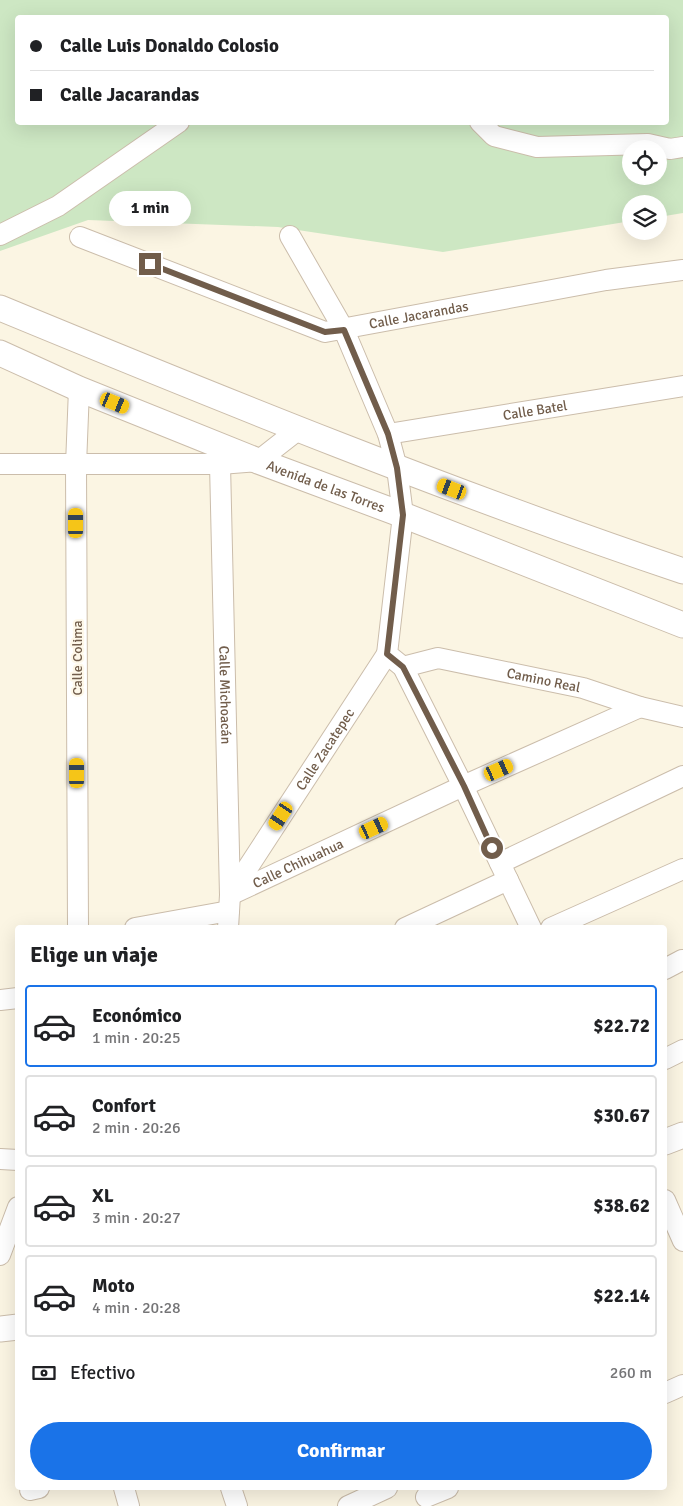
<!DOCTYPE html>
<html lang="es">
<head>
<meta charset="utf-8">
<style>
	body { margin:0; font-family:Signika,sans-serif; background:#f6f6f6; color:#202124; height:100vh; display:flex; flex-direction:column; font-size:19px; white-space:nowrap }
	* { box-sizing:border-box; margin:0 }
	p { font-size:16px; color:#757577 }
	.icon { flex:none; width:28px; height:28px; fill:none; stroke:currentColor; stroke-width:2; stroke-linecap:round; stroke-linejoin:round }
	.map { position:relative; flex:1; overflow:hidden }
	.side { position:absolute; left:15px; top:925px; width:652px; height:565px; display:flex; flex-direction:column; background:#fff; border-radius:5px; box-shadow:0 5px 20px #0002 }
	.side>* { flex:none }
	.top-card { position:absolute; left:15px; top:15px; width:654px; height:110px; border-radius:5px; box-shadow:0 5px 20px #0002; display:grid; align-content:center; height:110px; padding:0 15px; background:#fff }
	.tools { position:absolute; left:622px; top:140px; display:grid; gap:10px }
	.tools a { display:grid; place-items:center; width:45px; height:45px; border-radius:50%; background:#fff; box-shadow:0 5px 20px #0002; font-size:25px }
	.end { position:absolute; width:22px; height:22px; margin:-11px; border:6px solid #715d4b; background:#fff; box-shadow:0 0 0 2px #fff }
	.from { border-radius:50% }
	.bubble { position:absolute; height:35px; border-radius:18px; background:#fff; box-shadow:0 5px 20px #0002; font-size:16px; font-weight:700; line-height:35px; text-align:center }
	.car { position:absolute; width:15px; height:30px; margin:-15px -8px; border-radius:6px; box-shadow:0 0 4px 1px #0007; background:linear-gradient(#f5c518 24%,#345 0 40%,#f5c518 0 76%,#345 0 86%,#f5c518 0) }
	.top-card b { display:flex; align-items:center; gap:18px; height:48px; font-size:19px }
	.top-card b+b { border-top:1px solid #e0e0e0 }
	.top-card i { width:12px; height:12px; background:#202124 }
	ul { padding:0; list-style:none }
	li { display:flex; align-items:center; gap:15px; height:82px; margin:0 10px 8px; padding:0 5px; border:2px solid #e0e0e0; border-radius:5px }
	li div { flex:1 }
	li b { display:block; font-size:19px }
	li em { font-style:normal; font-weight:700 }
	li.active { border-color:#1a73e8 }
	li>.icon { width:45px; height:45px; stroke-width:1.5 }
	h2 { padding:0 15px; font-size:22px; line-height:60px }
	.pay { display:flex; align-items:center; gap:12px; height:55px; padding:0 15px; font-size:19px }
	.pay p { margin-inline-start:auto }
	.button { display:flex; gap:10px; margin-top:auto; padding:10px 15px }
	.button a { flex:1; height:58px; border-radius:30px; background:#1a73e8; color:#fff; font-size:20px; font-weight:700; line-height:58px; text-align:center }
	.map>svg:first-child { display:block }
</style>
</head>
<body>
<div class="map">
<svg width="683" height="1506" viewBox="0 0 683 1506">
	<rect width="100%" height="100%" fill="#fbf5e3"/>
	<!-- green -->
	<path fill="#cde7c3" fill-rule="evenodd" d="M0,0H683V213L659,217V204H631V221L443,252L278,227L88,220L0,251ZM18,18H666V122H18ZM631,149H659V176H631Z"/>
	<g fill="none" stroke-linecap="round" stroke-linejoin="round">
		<defs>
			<g id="minor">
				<path d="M480,122L494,136L537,147L648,144L670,149L683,147"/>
				<path d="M0,235L58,206L179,122"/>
				<path d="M290,236L344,330L388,434L397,468L403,515L387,654L403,667L463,786L531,928"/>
				<path id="s1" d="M80,237L325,332L606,280L683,270"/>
				<path id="s2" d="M388,434L683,386"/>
				<path d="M0,464H220L258,461L299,429"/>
				<path id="s3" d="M220,464L230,895L228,928"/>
				<path id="s4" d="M403,667L438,658L583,688L640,707L683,717"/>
				<path d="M500,863L683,776"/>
				<path id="s5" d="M230,895L463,786L640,707"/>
				<path id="s6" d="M230,895L387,654"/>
				<path d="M78,928L76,465L79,389"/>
				<path d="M135,928L229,911"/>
				<path d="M405,928L508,880"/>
				<path d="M551,928L683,869"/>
				<path d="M665,969L682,960"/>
				<path d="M0,1000L18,998"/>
				<path d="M665,1059L683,1050"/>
				<path d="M0,1159L18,1160"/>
				<path d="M665,1200L683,1241"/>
				<path d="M0,1255L18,1207"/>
				<path d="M665,1393L683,1385"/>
				<path d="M124,1488L129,1506"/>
				<path d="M231,1488L237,1506"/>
				<path d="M30,1490L39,1488"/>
				<path d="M426,1497L448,1488"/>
				<path d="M348,1506L387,1488"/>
			</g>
			<g id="tertiary">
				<path d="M0,308C225,401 452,493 683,571"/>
				<path id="s7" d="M0,353L79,389L258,461L403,515L683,625"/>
				<path d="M665,1142L683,1135"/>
				<path d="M0,1329L18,1327"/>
			</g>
		</defs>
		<!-- minor casing -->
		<use href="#minor" stroke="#cbbdab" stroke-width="22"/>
		<!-- tertiary casing -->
		<use href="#tertiary" stroke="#cbbdab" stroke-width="27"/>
		<!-- minor -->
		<use href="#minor" stroke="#fff" stroke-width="20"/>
		<!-- tertiary -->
		<use href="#tertiary" stroke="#fff" stroke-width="25"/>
	</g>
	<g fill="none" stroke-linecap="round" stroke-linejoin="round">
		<!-- route -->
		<path stroke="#715d4b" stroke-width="6" d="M150,264L325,332L344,330L388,434L397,468L403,515L387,654L403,667L464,786L492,848"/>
	</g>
	<g text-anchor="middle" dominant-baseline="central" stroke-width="4.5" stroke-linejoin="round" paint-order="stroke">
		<!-- street labels -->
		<g font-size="14" fill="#715d4b" stroke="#fef8e9">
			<text stroke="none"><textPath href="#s1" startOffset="358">Calle Jacarandas</textPath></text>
			<text stroke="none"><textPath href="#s2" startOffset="149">Calle Batel</textPath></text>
			<text stroke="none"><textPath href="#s7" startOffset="352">Avenida de las Torres</textPath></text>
			<text transform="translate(77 658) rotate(-90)">Calle Colima</text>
			<text stroke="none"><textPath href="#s4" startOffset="144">Camino Real</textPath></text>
			<text stroke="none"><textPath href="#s3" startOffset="231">Calle Michoacán</textPath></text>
			<text stroke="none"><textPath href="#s6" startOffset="174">Calle Zacatepec</textPath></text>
			<text stroke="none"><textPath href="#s5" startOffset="75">Calle Chihuahua</textPath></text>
		</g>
	</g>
</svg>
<div class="tools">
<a><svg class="icon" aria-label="locate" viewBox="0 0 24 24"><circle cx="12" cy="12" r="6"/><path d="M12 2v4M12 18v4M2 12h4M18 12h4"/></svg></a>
<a><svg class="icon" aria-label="layers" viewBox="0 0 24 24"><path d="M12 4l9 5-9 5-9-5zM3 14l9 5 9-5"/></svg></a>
</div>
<i class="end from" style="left:492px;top:848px"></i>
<i class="end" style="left:150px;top:264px"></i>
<div class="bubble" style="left:109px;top:191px;width:82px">1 min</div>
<i class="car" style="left:115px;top:403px;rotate:112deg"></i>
<i class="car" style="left:452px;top:489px;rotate:291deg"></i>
<i class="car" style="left:76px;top:523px;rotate:0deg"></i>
<i class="car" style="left:499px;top:770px;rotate:66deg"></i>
<i class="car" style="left:77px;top:773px;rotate:0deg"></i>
<i class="car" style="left:281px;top:816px;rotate:213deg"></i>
<i class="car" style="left:374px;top:828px;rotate:65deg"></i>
<div class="top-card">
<b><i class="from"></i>Calle Luis Donaldo Colosio</b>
<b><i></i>Calle Jacarandas</b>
</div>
<section class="side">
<h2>Elige un viaje</h2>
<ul>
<li class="active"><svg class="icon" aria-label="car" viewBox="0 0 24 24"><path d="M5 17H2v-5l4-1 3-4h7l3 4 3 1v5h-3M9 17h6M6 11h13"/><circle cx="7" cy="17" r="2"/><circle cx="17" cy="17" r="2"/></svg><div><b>Económico</b><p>1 min · 20:25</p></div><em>$22.72</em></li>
<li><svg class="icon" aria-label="car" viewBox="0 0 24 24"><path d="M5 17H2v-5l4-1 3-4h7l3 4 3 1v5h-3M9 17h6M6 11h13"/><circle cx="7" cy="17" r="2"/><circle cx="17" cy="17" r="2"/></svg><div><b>Confort</b><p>2 min · 20:26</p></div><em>$30.67</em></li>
<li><svg class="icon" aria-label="car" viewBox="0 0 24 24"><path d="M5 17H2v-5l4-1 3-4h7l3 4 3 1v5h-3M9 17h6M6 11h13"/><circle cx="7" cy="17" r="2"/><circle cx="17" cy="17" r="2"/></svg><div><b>XL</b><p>3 min · 20:27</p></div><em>$38.62</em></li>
<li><svg class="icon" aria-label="car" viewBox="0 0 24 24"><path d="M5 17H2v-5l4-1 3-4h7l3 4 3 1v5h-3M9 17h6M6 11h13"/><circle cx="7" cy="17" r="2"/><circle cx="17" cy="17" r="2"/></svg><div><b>Moto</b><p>4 min · 20:28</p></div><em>$22.14</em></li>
</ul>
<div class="pay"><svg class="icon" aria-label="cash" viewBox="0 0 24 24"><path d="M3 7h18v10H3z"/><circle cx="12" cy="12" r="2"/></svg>Efectivo<p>260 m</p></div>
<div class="button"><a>Confirmar</a></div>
</section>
</div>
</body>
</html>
